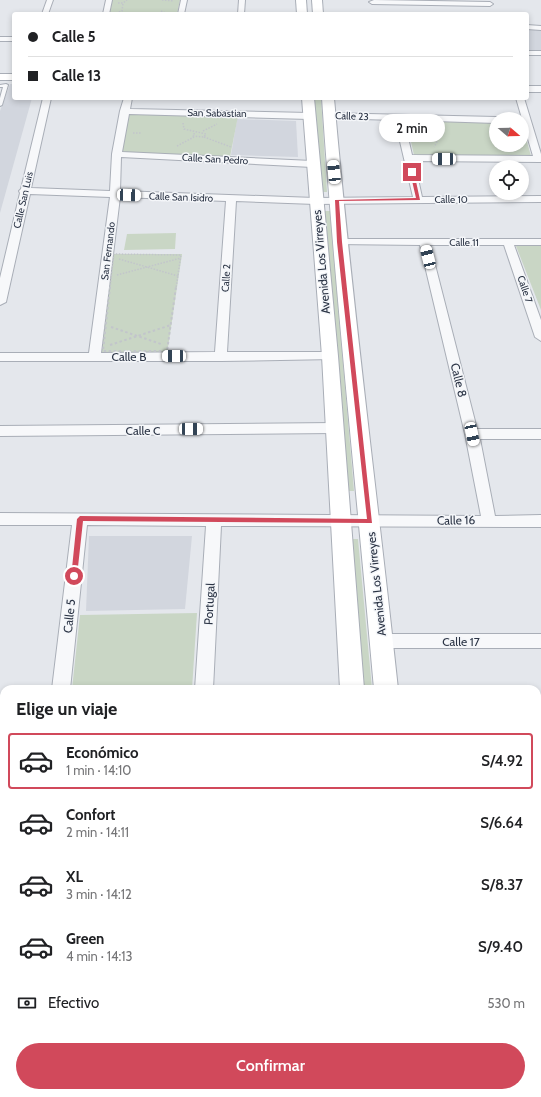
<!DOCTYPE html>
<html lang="es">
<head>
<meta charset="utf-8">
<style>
	body { margin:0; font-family:Cabin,sans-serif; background:#f2f2f2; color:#202124; height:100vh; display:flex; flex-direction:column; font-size:15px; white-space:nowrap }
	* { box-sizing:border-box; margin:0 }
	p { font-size:13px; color:#757577 }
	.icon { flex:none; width:22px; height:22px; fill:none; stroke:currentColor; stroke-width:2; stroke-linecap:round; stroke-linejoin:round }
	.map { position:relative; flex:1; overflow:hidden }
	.details { position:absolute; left:0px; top:685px; width:541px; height:412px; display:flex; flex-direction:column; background:#fff; border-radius:12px 12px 0 0; box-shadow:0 2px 6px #0003 }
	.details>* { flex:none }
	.banner { position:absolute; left:12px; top:12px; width:517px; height:88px; border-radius:4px; box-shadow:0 2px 6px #0003; display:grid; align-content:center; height:88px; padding:0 16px; background:#fff }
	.needle { width:26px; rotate:109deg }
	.tools { position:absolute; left:489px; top:112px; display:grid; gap:8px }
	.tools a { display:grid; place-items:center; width:40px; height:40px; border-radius:50%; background:#fff; box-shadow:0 2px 6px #0003; font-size:20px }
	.end { position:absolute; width:18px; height:18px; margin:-9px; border:5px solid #d1495b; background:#fff; box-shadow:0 0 0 2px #fff }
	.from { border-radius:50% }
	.bubble { position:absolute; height:28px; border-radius:14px; background:#fff; box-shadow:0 2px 6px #0003; font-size:13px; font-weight:600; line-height:28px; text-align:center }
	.car { position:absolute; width:12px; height:24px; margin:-12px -6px; border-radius:5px; box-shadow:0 0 3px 1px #0007; background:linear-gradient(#fff 24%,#345 0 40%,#fff 0 76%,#345 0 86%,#fff 0) }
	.banner b { display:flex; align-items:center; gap:14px; height:38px; font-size:15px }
	.banner b+b { border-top:1px solid #e0e0e0 }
	.banner i { width:10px; height:10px; background:#202124 }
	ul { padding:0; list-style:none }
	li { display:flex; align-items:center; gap:12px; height:56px; margin:0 8px 6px; padding:0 8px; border:2px solid transparent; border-radius:4px }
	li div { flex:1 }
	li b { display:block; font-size:15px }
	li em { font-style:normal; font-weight:600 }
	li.on { border-color:#d1495b }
	li>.icon { width:36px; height:36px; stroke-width:1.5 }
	h2 { padding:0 16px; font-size:18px; line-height:48px }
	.pay { display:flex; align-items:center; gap:10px; height:44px; padding:0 16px; font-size:15px }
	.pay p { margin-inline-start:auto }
	.button { display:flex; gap:8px; margin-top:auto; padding:8px 16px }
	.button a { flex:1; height:46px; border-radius:24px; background:#d1495b; color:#fff; font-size:16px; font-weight:600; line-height:46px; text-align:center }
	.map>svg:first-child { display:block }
</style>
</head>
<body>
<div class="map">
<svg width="541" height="1097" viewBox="0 0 541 1097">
	<rect width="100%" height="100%" fill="#e4e7ec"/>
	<!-- built -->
	<g fill="#d2d6de">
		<rect x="527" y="30" width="14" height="20"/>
		<path d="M10,84H14V98H32L0,213V111Z"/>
		<path d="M237,119L296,121L298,157L231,155Z"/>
		<path d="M89,536H192L185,609L86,611Z"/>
	</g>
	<!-- green -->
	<g fill="#c9d6c5">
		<path d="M112,0H180L177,14H109Z"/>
		<path d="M311,98H321L327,192H319Z"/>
		<path d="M129,113L238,116L230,157L122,152Z"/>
		<path d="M406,120L496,123V145H522V124L531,156L414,155Z"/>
		<path d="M320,211H330L354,491H341Z"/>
		<path d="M176,233L175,249L124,250L127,234Z"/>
		<path d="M541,245V310L516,246Z"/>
		<path d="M113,254H182L167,354H104L100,352Z"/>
		<path d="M345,539H358L372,689H358Z"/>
		<path d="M197,613L192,689H72L80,615Z"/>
	</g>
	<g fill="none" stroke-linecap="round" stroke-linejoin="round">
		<defs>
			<path id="service" d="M6,84L8,85L2,105L0,106V98L3,87H0V85Z"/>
			<g id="minor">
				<path d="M47,0H53L48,14H42Z"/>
				<path d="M106,0H112L109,14H103Z"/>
				<path d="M181,0H187L184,14H178Z"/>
				<path d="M239,0H245L244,14H238Z"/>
				<path d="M374,0L490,2L493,4L490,6L372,4L369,2Z"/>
				<path d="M527,25L541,26V30L527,29Z"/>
				<rect x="0" y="37" width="14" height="4"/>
				<rect x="527" y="51" width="14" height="4"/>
				<path d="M43,98H51L31,188L110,191L112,154L120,111L124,98H132L130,109L309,113L313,116L309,119L129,114L122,152L312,161L317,164L312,167L121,157L120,191L315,198L413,197L395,120L329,118L326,117V113L496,117L500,119H496V123L404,120L412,155L533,156L516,98H524L541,154V162L414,161L422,197L541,196V202L315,204L236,201L227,352H330L336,356L334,359L221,361H0V353H89L110,197L30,194L6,302L0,305V278L20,193L19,191L21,189ZM120,197L226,201L215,352L101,353Z"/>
				<path d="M339,239H541V245H514L541,320V341L535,337L504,245H430L477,429H541V439H480L495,516L541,515V527L221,526L213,689H195L206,526L87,525L70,689H52L72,525H0V513L481,516L465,434L420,245L335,244L334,242L335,240Z"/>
				<path d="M335,423L340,425L342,428L340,431L335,433L0,436V426Z"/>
				<path d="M382,634H541V648H382L376,646L374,641L376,636Z"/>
				<rect x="537" y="979" width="4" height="22"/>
				<rect x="0" y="1027" width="4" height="22"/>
			</g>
			<rect id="tertiary" x="527" y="86" width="14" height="6"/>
			<g id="secondary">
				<path d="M296,0H306L307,14H297Z"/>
				<path d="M312,0H322L323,14H313Z"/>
				<rect x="0" y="74" width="14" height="6"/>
				<path d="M302,98H314L338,356L364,689H340L322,356Z"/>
				<path d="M322,98H334C351,295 377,492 398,689H374C357,492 335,295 322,98Z"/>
				<rect x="363" y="1093" width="32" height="4"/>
				<path d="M409,1093H441L442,1097H410Z"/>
			</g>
		</defs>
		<!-- service casing -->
		<use href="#service" stroke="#a9aeb7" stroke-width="2"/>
		<!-- minor casing -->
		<use href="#minor" stroke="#a9aeb7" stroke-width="2"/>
		<!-- tertiary casing -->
		<use href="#tertiary" stroke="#a9aeb7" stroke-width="2"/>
		<!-- secondary casing -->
		<use href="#secondary" stroke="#a9aeb7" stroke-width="2"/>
		<!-- path-far1 -->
		<g stroke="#c2c5cb" stroke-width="1.5" stroke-dasharray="1.5 1.5" stroke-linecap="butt">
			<path d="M162,0L174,1"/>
			<path d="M118,3H123L127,0"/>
			<path d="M161,11L168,14"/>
			<path d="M116,13L122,11L123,3"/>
			<path d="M183,123L184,129L206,134L204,137L193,136L195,132"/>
			<path d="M431,128C436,136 440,139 434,147"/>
			<path d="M203,131L217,124"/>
			<path d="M489,131L496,137"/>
			<path d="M133,133H142"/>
			<path d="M437,134L445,130"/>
			<path d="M204,137L231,147"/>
			<path d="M177,146L194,137"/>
			<path d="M119,259L178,276"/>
			<path d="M117,275L181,258"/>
			<path d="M110,288L114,254L181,255L176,288"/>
		</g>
		<!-- path -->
		<g stroke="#c2c5cb" stroke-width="2" stroke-dasharray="2.5 2.5" stroke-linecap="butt">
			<path d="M110,287L103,351H167L176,287"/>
			<path d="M111,327L161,344"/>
			<path d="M110,345L171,325"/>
		</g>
		<!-- service -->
		<use href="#service" fill="#f7f8fa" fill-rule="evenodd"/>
		<!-- minor -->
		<use href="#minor" fill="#f7f8fa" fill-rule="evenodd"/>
		<!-- tertiary -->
		<use href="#tertiary" fill="#f7f8fa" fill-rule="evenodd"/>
		<!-- secondary -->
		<use href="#secondary" fill="#fff" fill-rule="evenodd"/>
	</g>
	<!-- route -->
	<path fill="#d1495b" d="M412,171L414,172L420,200L339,201L342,242L372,523L83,521L77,576L76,578H71L77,519L80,516L367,519L337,242L335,200L416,198L410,172Z"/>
	<g text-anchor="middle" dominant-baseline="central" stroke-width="3" stroke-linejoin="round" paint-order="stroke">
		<!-- far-street labels -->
		<g font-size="10" fill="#2b3445" stroke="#f4f6f9">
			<text transform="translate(217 113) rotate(1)">San Sabastian</text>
			<text transform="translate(352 116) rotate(2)">Calle 23</text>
			<text transform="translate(215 159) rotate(3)">Calle San Pedro</text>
			<text transform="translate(181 197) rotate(2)">Calle San Isidro</text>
			<text x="451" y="199">Calle 10</text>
			<text transform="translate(23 200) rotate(-77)">Calle San Luis</text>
			<text x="464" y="242">Calle 11</text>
			<text transform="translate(108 251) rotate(-83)">San Fernando</text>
			<text transform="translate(226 278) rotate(-86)">Calle 2</text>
			<text transform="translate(525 289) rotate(71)">Calle 7</text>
		</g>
		<!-- street labels -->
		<g font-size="12" fill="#2b3445" stroke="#f4f6f9">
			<text transform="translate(321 262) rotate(-95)">Avenida Los Virreyes</text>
			<text x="129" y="356">Calle B</text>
			<text transform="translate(459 380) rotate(76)">Calle 8</text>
			<text x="143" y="430">Calle C</text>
			<text transform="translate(456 520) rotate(-1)">Calle 16</text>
			<text transform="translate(376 584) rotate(-96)">Avenida Los Virreyes</text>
			<text transform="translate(209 604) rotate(-87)">Portugal</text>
			<text transform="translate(69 616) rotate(-84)">Calle 5</text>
			<text x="461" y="641">Calle 17</text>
		</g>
	</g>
</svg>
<div class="tools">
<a><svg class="needle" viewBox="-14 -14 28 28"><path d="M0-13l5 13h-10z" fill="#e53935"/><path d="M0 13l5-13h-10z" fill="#757577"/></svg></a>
<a><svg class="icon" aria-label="locate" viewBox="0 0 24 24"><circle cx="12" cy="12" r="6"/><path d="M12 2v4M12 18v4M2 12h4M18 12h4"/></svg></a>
</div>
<i class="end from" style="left:74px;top:576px"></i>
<i class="end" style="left:412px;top:172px"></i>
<div class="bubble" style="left:379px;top:114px;width:66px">2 min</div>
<i class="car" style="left:444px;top:159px;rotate:270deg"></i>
<i class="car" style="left:334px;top:172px;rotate:354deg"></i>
<i class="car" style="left:129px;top:195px;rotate:92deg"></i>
<i class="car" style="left:428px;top:257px;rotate:346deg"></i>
<i class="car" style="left:174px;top:356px;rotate:270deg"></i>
<i class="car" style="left:191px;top:429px;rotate:90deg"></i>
<i class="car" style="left:472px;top:434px;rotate:168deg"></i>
<div class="banner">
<b><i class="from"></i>Calle 5</b>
<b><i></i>Calle 13</b>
</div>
<section class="details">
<h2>Elige un viaje</h2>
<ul>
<li class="on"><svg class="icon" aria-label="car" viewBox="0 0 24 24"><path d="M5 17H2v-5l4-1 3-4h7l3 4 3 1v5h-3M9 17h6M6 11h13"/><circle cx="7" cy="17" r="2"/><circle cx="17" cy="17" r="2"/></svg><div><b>Económico</b><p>1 min · 14:10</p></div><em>S/4.92</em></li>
<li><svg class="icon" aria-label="car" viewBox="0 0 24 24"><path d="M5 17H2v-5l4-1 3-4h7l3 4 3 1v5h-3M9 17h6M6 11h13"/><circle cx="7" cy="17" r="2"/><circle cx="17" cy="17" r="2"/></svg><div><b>Confort</b><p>2 min · 14:11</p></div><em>S/6.64</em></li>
<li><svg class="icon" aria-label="car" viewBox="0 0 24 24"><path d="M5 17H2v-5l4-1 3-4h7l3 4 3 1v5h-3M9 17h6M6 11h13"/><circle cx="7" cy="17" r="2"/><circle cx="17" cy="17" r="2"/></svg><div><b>XL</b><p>3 min · 14:12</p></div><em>S/8.37</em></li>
<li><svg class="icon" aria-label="car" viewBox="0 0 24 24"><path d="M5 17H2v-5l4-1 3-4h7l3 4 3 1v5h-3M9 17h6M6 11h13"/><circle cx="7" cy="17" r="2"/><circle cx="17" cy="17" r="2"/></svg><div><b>Green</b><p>4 min · 14:13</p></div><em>S/9.40</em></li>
</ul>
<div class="pay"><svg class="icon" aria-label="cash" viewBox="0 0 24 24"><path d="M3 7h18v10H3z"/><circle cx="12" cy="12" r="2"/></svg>Efectivo<p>530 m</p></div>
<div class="button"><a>Confirmar</a></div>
</section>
</div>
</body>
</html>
